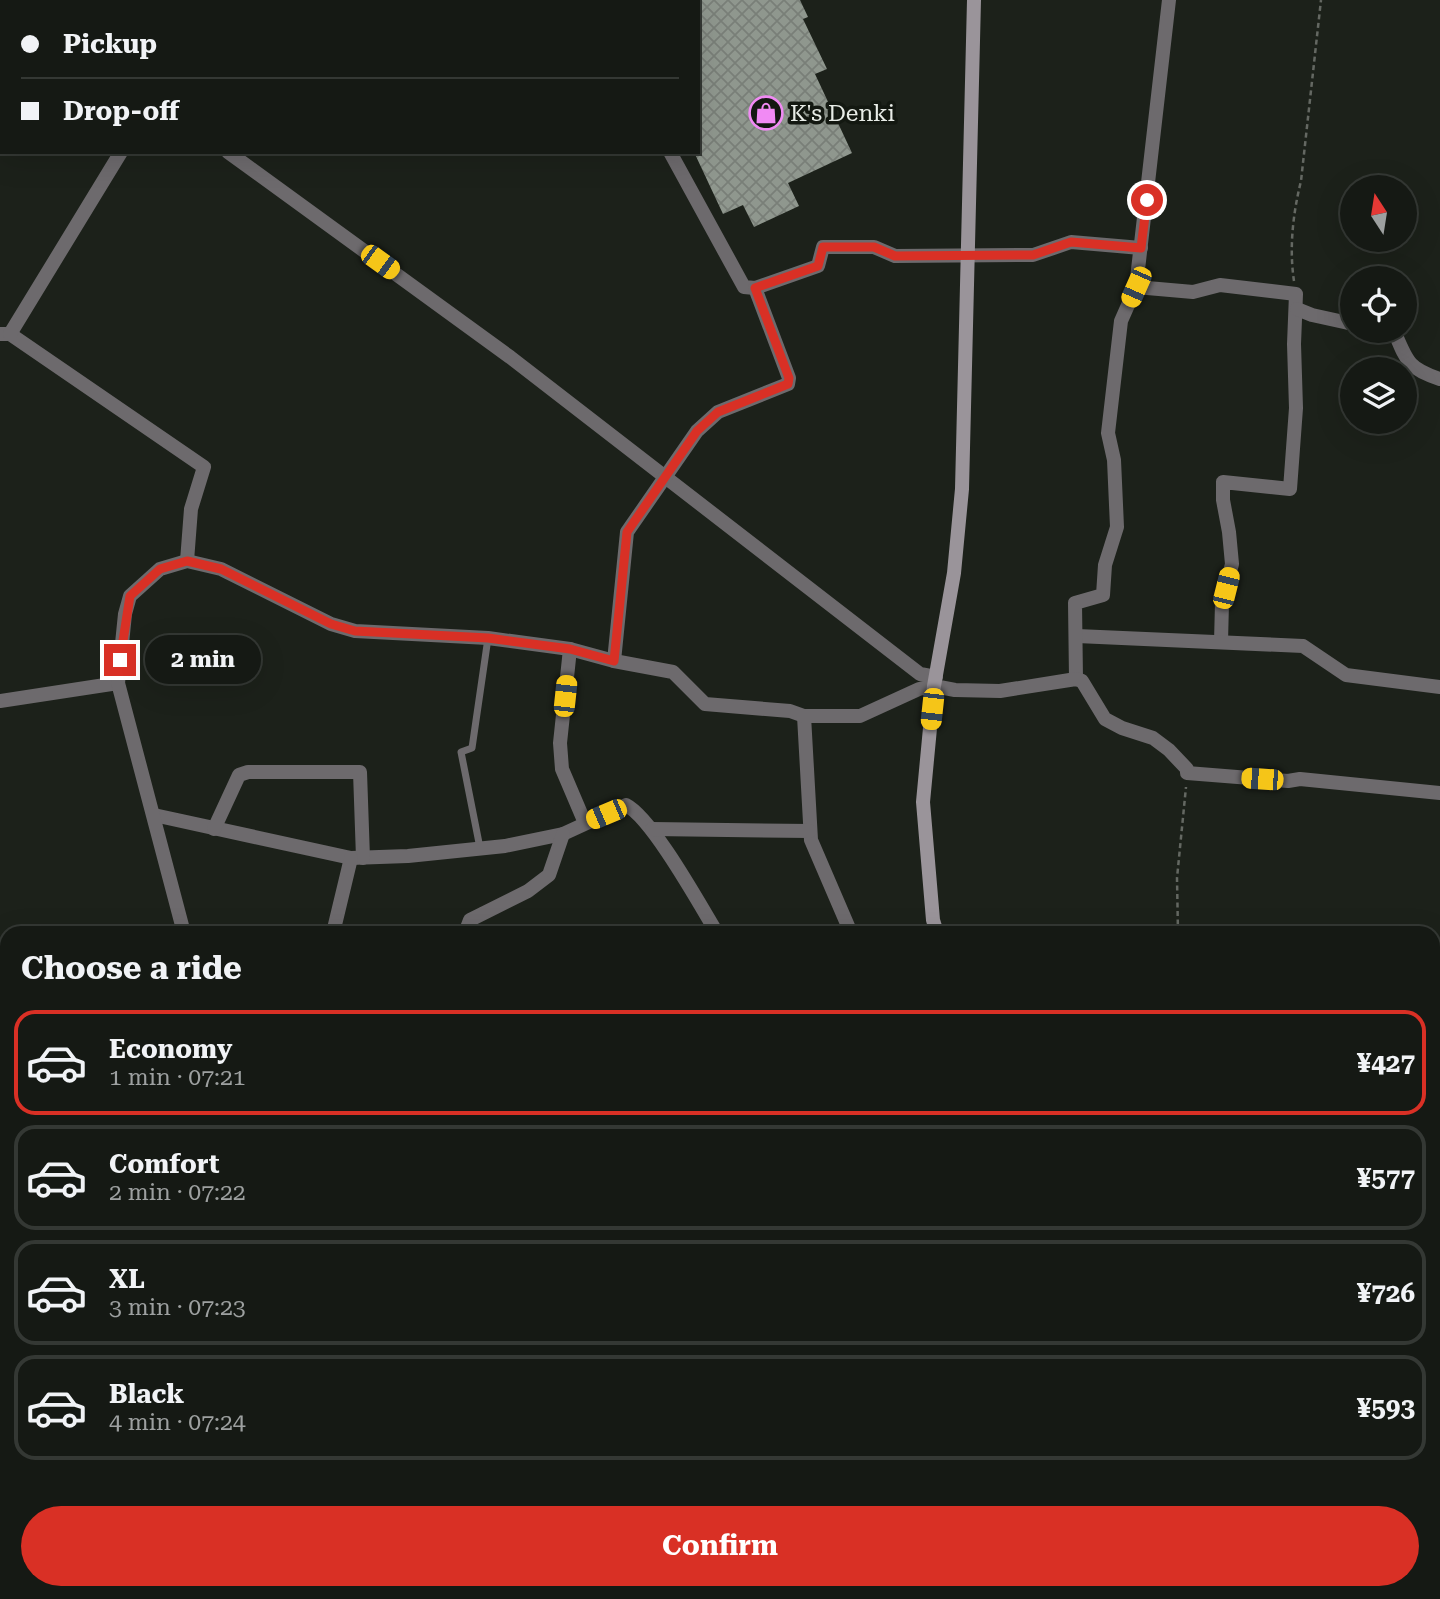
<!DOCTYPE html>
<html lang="en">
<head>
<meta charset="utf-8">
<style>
	body { margin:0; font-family:"Roboto Serif",serif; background:#1e221d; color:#f1f3f6; height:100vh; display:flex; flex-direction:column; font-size:26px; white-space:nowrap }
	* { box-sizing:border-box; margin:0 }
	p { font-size:23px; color:#9da0a0 }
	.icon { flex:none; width:38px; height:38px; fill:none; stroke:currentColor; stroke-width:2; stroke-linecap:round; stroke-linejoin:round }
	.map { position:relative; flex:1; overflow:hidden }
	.drawer { position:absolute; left:0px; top:926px; width:1440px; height:674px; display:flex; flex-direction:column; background:#151914; border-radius:21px 21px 0 0; box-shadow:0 7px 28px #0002,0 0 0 2px #343834 }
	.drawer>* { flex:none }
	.top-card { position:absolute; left:0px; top:0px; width:700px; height:154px; box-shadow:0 7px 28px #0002,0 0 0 2px #343834; display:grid; align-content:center; height:154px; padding:0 21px; background:#151914 }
	.needle { width:46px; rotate:348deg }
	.fabs { position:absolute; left:1340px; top:175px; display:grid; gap:14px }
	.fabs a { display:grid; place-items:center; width:77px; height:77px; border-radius:50%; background:#151914; box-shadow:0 7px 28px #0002,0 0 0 2px #343834; font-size:35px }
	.end { position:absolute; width:32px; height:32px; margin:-16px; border:9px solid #d93025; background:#fff; box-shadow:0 0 0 4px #fff }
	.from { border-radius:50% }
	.bubble { position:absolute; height:49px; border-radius:24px; background:#151914; box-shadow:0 7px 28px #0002,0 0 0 2px #343834; font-size:23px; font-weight:700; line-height:49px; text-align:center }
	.car { position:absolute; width:21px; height:42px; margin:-21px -10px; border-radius:9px; box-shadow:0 0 5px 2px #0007; background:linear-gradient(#f5c518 24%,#345 0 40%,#f5c518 0 76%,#345 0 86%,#f5c518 0) }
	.top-card b { display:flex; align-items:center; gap:24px; height:66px; font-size:26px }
	.top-card b+b { border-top:2px solid #343834 }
	.top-card i { width:18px; height:18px; background:#f1f3f6 }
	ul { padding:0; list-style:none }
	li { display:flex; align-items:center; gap:21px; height:105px; margin:0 14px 10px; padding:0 7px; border:4px solid #343834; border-radius:21px }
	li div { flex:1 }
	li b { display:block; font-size:26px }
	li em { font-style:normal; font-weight:700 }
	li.current { border-color:#d93025 }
	li>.icon { width:63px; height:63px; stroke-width:1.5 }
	h2 { padding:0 21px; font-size:32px; line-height:84px }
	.primary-button { display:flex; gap:14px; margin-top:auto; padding:14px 21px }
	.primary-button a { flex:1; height:80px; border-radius:42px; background:#d93025; color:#fff; font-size:28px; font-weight:700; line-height:80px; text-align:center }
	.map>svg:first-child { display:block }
</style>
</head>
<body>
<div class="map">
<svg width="1440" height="1599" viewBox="0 0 1440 1599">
	<defs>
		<pattern id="grass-dots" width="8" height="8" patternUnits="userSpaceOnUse" patternTransform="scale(1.75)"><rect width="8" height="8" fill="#2f4c27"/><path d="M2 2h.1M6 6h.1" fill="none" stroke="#4d6646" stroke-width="1.8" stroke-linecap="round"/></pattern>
		<pattern id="water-rules" width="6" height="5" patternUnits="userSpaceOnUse" patternTransform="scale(1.75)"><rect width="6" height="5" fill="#704570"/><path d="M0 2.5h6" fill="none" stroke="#846084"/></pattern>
		<pattern id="building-cross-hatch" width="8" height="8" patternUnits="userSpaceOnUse" patternTransform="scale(1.75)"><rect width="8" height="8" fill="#8f978e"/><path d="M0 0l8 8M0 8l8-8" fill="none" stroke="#797f78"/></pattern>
	</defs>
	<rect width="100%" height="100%" fill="#1c211a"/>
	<!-- grass -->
	<g fill="url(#grass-dots)">
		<path d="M4,1387L7,1388V1453L0,1469V1397Z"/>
		<path d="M53,1592H90V1593L74,1599H36Z"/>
	</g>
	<!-- water -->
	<path fill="url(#water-rules)" d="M1433,1377H1440V1599H87L104,1592H1433Z"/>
	<!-- building -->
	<path fill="url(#building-cross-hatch)" d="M698,0H800L808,17L803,19L827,69L815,74L852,153L788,183L799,206L754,227L743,205L723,214L694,152H698Z"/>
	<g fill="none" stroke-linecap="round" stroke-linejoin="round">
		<!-- path -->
		<g stroke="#646862" stroke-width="2.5" stroke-dasharray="5 3.5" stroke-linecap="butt">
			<path d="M1294,281C1289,248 1293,213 1301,181L1321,0"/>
			<path d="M1178,933L1177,878L1186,787"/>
			<path d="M0,1478L7,1468"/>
			<path d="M25,1599L42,1592"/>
		</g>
		<!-- lane -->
		<g stroke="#6d6a6d" stroke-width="7">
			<path d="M480,848L461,752L472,748L488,638"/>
			<path d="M0,1211L7,1210"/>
		</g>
		<!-- street -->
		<g stroke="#6d6a6d" stroke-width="14">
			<path d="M14,0L16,2"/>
			<path d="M586,0L587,2"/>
			<path d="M219,2V0"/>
			<path d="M228,152L510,357L920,674L936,677"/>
			<path d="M670,152L744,287L755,288L818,266L823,247H874L895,256L1033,255L1071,242L1141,248"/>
			<path d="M1136,287L1193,292L1220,285L1296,294L1294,344L1296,408L1290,489L1223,482V500L1229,532L1232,564L1222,603L1221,642"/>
			<path d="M1297,309L1312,315L1353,324"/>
			<path d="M1382,331L1395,333C1407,362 1409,369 1440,379"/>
			<path d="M0,334H10L204,467L191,509L187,561"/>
			<path d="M10,334L121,152"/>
			<path d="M1077,636L1303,646L1346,675L1440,687"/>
			<path d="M570,649L560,743L562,769L585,823"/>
			<path d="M614,661L627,532L697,431L718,412L788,384L789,378L755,288"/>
			<path d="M1076,679L1075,603L1103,595L1105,565L1117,527L1114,460L1108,433L1121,321L1136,287L1169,0"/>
			<path d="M0,701L118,683"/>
			<path d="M804,716L811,840L851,933"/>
			<path d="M154,815L351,858L408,856L505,846L563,834L626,805C652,818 700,905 717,933"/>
			<path d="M214,829L239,775L248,772H360L363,858"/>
			<path d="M652,829L810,831"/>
			<path d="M184,933L118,683L125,614L130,596L160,569L187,561L221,569L331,624L355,631L488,638L570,649L614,661L673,672L705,704L790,711L804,716H860L919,689L934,686L955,690L1000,691L1076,679L1082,681L1105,719L1122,728L1153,738L1169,750L1187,769V773L1288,781L1300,779L1440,793"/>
			<path d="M333,933L351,858"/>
			<path d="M465,933L470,920L528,891L549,875L563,834"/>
			<path d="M0,1031L7,1030"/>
			<path d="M0,1084H7"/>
			<path d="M1433,1137H1440"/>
			<path d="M0,1180L7,1177"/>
		</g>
		<!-- secondary -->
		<g stroke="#9a949a" stroke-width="14">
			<path d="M937,933L933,920L923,802L934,686L954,573L962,489L974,0"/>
			<path d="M1433,1044H1440"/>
			<path d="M0,1154H7"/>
			<path d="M1433,1223H1440"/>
			<path d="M0,1243L7,1241"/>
		</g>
		<!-- highway -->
		<g stroke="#ddd4dc" stroke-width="21">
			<path d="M1433,1106H1440"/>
			<path d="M0,1130L7,1131"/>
		</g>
	</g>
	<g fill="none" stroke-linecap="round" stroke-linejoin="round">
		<!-- route -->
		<path stroke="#d93025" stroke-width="9" d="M120,660L130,596L160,569L187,561L221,569L331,624L355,631L488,638L570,649L614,661L627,532L697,431L718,412L788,384L789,378L755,288L818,266L823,247H874L895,256L1033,255L1071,242L1141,248L1147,200"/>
	</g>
	<!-- icons -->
	<defs>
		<symbol id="shop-ring" viewBox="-11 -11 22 22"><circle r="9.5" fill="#131811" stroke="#f18af4" stroke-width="1.5"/><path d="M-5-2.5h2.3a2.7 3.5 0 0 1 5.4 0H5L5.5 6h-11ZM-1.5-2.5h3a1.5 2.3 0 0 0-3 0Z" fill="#f18af4"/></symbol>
	</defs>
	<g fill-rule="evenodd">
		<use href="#shop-ring" x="747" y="94" width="38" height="38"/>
	</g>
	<g text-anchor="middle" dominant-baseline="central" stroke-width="7" stroke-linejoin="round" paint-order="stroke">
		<!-- poi labels -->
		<g font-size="23" fill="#e8ece7" stroke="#131811" text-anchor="start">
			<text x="790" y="113">K's Denki</text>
		</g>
	</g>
</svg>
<div class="fabs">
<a><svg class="needle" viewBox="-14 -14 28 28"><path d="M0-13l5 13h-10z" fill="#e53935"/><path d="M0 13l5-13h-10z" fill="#9da0a0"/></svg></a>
<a><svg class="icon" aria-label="locate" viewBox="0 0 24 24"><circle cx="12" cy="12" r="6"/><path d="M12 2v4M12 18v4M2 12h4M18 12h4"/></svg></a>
<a><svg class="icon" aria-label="layers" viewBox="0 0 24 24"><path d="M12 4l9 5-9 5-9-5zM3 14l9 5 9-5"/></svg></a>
</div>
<i class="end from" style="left:1147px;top:200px"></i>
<i class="end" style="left:120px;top:660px"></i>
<div class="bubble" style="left:145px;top:635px;width:116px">2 min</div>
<i class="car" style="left:380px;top:262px;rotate:126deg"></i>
<i class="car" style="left:1136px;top:287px;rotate:204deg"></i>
<i class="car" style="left:1226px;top:588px;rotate:14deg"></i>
<i class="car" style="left:565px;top:696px;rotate:6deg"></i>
<i class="car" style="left:932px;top:709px;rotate:186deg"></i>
<i class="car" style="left:1262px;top:779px;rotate:274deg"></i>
<i class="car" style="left:606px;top:814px;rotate:247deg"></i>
<div class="top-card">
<b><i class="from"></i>Pickup</b>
<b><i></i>Drop-off</b>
</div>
<section class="drawer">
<h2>Choose a ride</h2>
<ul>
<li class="current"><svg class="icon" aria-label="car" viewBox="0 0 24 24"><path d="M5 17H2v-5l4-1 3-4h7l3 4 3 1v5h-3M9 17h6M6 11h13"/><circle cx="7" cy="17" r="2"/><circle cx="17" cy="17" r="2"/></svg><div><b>Economy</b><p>1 min · 07:21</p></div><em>¥427</em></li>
<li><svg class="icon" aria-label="car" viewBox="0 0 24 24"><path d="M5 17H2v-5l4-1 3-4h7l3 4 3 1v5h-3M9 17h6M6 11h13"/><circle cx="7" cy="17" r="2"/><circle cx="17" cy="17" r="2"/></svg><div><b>Comfort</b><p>2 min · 07:22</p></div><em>¥577</em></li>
<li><svg class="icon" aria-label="car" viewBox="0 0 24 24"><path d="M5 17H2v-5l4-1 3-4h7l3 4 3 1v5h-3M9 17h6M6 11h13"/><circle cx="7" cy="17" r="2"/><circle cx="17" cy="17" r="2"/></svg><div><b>XL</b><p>3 min · 07:23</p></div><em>¥726</em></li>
<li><svg class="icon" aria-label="car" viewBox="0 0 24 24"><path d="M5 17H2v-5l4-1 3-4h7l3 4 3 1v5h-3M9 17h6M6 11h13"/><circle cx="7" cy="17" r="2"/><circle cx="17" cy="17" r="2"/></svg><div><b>Black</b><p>4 min · 07:24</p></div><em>¥593</em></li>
</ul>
<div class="primary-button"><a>Confirm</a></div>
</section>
</div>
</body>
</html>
